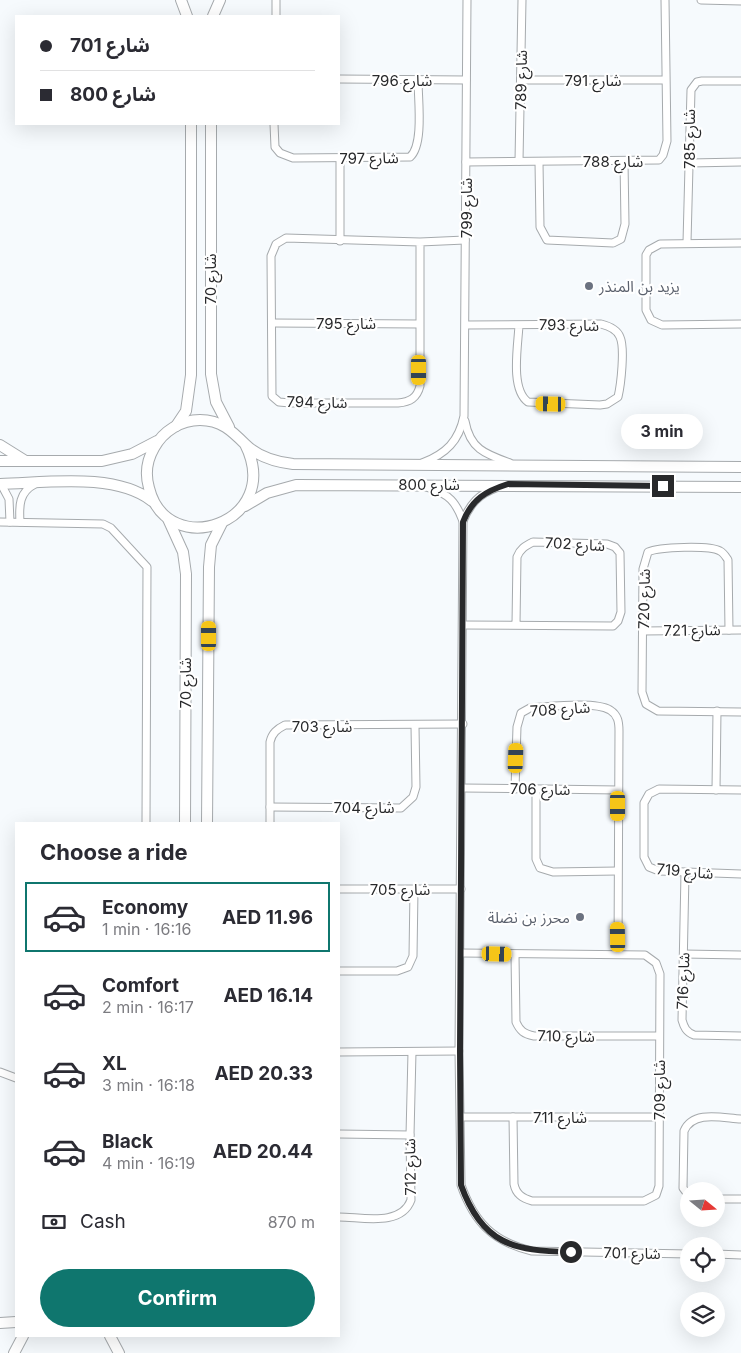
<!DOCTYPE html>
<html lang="en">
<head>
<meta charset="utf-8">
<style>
	body { margin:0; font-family:Inter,"Noto Sans Arabic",sans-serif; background:#f2f2f3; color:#2b2b33; height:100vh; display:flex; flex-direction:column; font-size:19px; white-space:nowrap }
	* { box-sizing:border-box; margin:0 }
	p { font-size:16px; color:#7c7c81 }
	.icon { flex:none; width:28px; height:28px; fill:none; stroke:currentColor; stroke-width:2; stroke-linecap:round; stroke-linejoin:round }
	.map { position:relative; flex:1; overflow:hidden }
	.sheet { position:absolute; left:15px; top:822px; width:325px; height:515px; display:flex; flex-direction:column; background:#fff; border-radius:0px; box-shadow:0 5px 20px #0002 }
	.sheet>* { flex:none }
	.guide { position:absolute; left:15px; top:15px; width:325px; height:110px; border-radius:0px; box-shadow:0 5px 20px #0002; display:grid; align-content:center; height:110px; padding:0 25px; background:#fff }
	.needle { width:32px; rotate:108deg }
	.buttons { position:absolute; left:680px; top:1182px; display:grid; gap:10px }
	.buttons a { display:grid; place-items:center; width:45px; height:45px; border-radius:50%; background:#fff; box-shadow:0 5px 20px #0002; font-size:25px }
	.end { position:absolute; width:22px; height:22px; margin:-11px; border:6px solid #28292b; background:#fff; box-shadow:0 0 0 2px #fff }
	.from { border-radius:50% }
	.bubble { position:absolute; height:35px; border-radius:18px; background:#fff; box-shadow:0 5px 20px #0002; font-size:16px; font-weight:700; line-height:35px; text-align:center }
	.car { position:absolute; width:15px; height:30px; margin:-15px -8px; border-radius:6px; box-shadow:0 0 4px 1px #0007; background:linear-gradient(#f5c518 24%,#345 0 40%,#f5c518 0 76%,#345 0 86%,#f5c518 0) }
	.guide b { display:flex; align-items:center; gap:18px; height:48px; font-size:19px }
	.guide b+b { border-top:1px solid #e1e1e2 }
	.guide i { width:12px; height:12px; background:#2b2b33 }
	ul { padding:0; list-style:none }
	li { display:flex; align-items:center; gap:15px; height:70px; margin:0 10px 8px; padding:0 15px; border:2px solid transparent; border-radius:0px }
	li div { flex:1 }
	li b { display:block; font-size:19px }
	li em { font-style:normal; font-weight:700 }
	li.active { border-color:#0f766e }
	li>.icon { width:45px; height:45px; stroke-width:1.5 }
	h2 { padding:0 25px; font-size:22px; line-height:60px }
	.pay { display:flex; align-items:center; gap:12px; height:55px; padding:0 25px; font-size:19px }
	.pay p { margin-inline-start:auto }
	.action { display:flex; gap:10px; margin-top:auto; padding:10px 25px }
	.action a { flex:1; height:58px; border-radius:30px; background:#0f766e; color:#fff; font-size:20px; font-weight:700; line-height:58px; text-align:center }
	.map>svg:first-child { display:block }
</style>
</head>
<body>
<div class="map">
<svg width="741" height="1353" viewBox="0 0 741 1353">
	<rect width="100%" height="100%" fill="#f6fafd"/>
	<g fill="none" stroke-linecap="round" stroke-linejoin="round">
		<defs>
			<g id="street">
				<path d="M701,0L741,1"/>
				<path d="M276,16V0"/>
				<path d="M339,79L466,80"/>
				<path d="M521,80H665"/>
				<path d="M274,124L275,147L280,153L293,158L410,157C424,145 418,99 418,80"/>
				<path d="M340,159V241"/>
				<path d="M519,161L522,0"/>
				<path d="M466,162L659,160L663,155L667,141L665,0"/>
				<path d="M539,162L540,227L547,240L613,243L621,239L625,224L624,161"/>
				<path d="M690,163L741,162"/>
				<path d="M420,242V386C417,398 410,402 398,403H290L279,402L272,396L271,256L276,244L286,238L420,242L465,240"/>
				<path d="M687,242L691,90L697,82L702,81H741"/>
				<path d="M741,243L660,244L649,250L646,255V310L651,320L662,325L741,324"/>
				<path d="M273,323L419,324"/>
				<path d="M466,325L601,324C609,326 617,329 620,337C625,348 621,384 618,397L607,404L600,405L528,402C510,389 518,346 519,325"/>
				<path d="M465,421C470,449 485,454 510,463"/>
				<path d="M422,463C446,454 459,441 464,416L467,0"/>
				<path d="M1,484L9,499L10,522"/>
				<path d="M429,488C449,494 456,502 463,521L459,1051L461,1185C474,1222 493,1242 532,1251L689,1254"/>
				<path d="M463,521C470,504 479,494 496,488"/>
				<path d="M0,522L103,524L111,528L147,567L146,824"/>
				<path d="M20,522C19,506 19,492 35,484"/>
				<path d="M463,625L613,626L618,621L621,612L620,553L615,547L607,544L533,542C525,546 520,549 517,557L516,624"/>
				<path d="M729,630L728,560C726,557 724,553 720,551C709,545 659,547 648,552L643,569L642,692L646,704L658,711L741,712"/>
				<path d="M643,631L741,630"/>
				<path d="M463,788L618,790"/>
				<path d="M515,789L517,727L521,713L530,708C549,707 594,701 610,710C618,715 619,722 619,731L618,953"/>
				<path d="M536,789V859L540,868L553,872L617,871"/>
				<path d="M716,790L717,711"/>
				<path d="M741,790L659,789L649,794L644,803V857L649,867L659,871L741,874"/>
				<path d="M270,807L401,808L413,797L416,787L415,726"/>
				<path d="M270,824V742C272,733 277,729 285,725L463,724"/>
				<path d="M685,873L682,1020C684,1027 686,1032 694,1035L741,1036"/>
				<path d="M339,889H461"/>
				<path d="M461,953L645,955L656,963L660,974L659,1186L656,1195L644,1201H532C522,1198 516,1194 514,1184L513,1117"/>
				<path d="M684,954L741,955"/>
				<path d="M515,955L516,1022C520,1031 524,1034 534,1036H659"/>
				<path d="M339,971H397L408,967L413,956L414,890"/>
				<path d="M339,1052L459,1051"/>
				<path d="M0,1072L16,1078"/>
				<path d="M461,1117H659"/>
				<path d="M339,1134L410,1135"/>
				<path d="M689,1196L683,1188L684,1131C693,1110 722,1118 741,1119"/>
				<path d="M716,1199H741"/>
				<path d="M339,1217C362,1217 401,1227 411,1200L410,1135L412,1052"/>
				<path d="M716,1254L741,1255"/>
			</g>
			<g id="secondary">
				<path d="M181,0L187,16"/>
				<path d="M213,16L220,0"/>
				<path d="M211,124V374L216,402L229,427"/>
				<path d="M176,426L186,411L191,375V124"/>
				<path d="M245,444C285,523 167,562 149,488C145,474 147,460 154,448C163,431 181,420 200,420C221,420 232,431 245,444C258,457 276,462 293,464L741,467"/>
				<path d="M0,445L24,460"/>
				<path d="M0,461H102L132,454L157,441"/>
				<path d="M0,484C45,483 115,472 152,501"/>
				<path d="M245,506L267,493L296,485L741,487"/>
				<path d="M168,519L183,552L186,574L185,824"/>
				<path d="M207,824L209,567L211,545L222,523"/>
				<path d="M0,1323L16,1322"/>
				<path d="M110,1336L119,1353"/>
				<path d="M14,1353L23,1336"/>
			</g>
		</defs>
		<!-- street casing -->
		<use href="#street" stroke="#a6aaad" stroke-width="9"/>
		<!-- secondary casing -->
		<use href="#secondary" stroke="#a6aaad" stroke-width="12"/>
		<!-- street -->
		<use href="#street" stroke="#fff" stroke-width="7"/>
		<!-- secondary -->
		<use href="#secondary" stroke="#fff" stroke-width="10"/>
	</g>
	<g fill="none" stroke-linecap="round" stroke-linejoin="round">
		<!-- route -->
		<path stroke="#28292b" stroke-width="6" d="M571,1252C513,1251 482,1244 461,1185L460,1051L463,522C472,499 486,491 508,484L663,486"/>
	</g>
	<!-- markers -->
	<g fill="#6b7280" stroke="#fff" stroke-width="2">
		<circle cx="589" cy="286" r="5"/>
		<circle cx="580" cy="917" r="5"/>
	</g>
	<g text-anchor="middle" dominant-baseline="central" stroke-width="4.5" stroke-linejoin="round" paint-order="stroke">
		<!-- street labels -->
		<g font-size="15" fill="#28292b" stroke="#fff">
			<text x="402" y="80">شارع 796</text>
			<text transform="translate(521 80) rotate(-89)">شارع 789</text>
			<text x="593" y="80">شارع 791</text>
			<text transform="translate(689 139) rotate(-90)">شارع 785</text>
			<text transform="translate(369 158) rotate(-1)">شارع 797</text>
			<text x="613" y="161">شارع 788</text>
			<text transform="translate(466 208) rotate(-90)">شارع 799</text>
			<text transform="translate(210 279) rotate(-90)">شارع 70</text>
			<text x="346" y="323">شارع 795</text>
			<text transform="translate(569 325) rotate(1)">شارع 793</text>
			<text transform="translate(317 402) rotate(1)">شارع 794</text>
			<text x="429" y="484">شارع 800</text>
			<text transform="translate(575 544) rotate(3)">شارع 702</text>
			<text transform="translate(644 599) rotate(-89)">شارع 720</text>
			<text transform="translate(692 630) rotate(-1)">شارع 721</text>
			<text transform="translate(185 683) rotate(-90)">شارع 70</text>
			<text transform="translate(560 709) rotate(-4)">شارع 708</text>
			<text x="322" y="726">شارع 703</text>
			<text transform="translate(540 789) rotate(1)">شارع 706</text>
			<text x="364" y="807">شارع 704</text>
			<text transform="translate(685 871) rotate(5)">شارع 719</text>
			<text x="400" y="889">شارع 705</text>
			<text transform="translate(683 981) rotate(-88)">شارع 716</text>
			<text transform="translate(566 1036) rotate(1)">شارع 710</text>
			<text transform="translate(659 1090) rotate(-90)">شارع 709</text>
			<text x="560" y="1117">شارع 711</text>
			<text transform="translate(410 1167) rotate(-91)">شارع 712</text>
			<text transform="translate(632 1253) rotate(1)">شارع 701</text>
		</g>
		<!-- worship labels -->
		<g font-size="15" fill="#5b616d" stroke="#fff" text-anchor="start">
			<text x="599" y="286">يزيد بن المنذر</text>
			<text x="570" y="917" text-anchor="end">محرز بن نضلة</text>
		</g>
	</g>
</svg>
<div class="buttons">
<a><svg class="needle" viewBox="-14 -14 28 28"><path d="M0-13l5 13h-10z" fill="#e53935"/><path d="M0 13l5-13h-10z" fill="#7c7c81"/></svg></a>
<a><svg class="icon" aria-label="locate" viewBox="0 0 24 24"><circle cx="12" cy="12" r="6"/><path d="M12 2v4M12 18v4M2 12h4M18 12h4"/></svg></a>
<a><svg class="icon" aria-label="layers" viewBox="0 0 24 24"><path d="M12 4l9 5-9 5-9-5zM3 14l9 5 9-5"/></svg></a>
</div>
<i class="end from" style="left:571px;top:1252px"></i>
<i class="end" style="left:663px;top:486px"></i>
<div class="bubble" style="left:621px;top:414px;width:82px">3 min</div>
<i class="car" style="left:419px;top:370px;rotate:180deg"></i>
<i class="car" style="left:551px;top:404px;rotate:271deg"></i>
<i class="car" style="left:209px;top:636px;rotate:0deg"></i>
<i class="car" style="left:516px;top:758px;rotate:2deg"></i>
<i class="car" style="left:618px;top:806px;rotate:180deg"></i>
<i class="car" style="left:618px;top:937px;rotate:359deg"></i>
<i class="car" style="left:497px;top:954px;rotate:92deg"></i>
<div class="guide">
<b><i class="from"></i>شارع 701</b>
<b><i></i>شارع 800</b>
</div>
<section class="sheet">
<h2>Choose a ride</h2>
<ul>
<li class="active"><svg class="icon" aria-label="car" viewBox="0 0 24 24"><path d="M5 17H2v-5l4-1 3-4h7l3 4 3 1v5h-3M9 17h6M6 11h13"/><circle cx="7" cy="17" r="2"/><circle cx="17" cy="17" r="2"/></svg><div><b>Economy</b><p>1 min · 16:16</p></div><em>AED 11.96</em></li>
<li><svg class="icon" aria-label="car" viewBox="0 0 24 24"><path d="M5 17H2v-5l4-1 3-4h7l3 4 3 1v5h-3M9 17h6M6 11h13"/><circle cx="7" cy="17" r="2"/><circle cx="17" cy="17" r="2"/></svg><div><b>Comfort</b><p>2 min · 16:17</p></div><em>AED 16.14</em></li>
<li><svg class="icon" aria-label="car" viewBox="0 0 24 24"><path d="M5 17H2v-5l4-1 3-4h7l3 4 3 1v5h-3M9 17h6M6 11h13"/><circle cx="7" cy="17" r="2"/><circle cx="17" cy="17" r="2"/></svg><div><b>XL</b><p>3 min · 16:18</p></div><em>AED 20.33</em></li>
<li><svg class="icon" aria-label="car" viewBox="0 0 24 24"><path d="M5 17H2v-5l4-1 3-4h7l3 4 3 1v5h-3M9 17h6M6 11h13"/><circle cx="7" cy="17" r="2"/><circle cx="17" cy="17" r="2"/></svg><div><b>Black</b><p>4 min · 16:19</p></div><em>AED 20.44</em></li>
</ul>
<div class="pay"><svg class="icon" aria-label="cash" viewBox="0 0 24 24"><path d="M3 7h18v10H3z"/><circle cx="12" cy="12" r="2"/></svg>Cash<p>870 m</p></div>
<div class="action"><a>Confirm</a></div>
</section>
</div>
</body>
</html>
